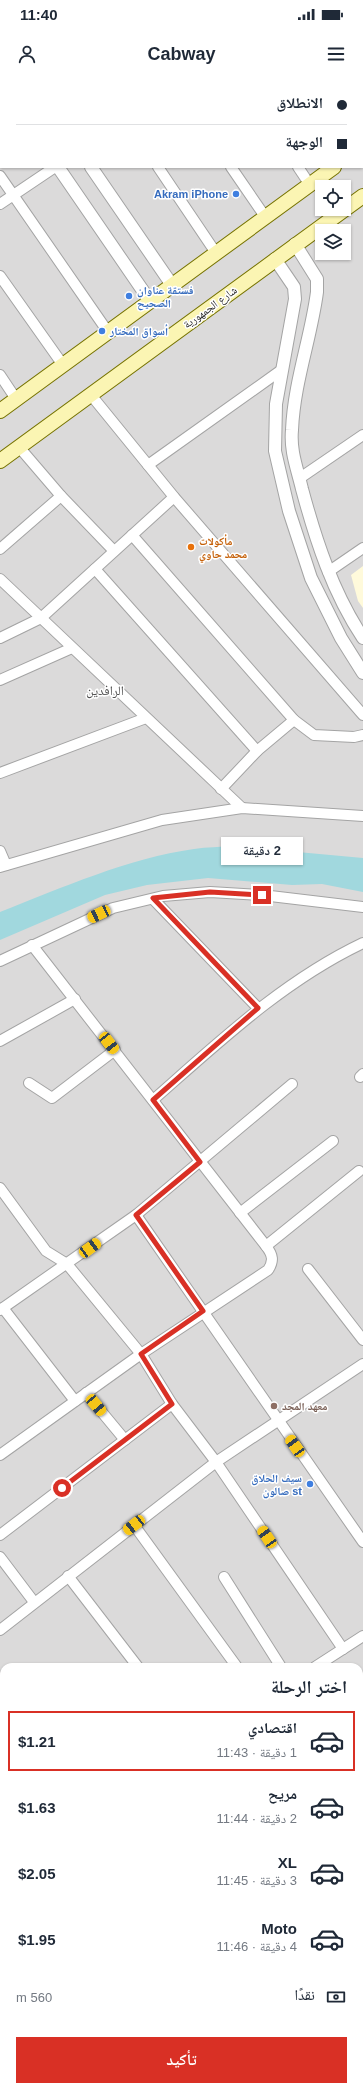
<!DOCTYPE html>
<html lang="ar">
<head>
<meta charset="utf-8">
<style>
	body { margin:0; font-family:Helvetica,"Noto Naskh Arabic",sans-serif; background:#f2f2f3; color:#1f2937; direction:rtl; height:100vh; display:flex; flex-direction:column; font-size:15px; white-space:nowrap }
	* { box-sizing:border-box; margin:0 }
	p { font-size:13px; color:#747a83 }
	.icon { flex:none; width:22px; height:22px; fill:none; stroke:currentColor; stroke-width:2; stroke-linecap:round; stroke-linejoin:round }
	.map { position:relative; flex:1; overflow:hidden; direction:ltr }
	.panel { position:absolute; left:0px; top:1583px; width:363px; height:428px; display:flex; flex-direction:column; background:#fff; border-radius:12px 12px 0 0; box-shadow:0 1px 3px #0004; direction:rtl }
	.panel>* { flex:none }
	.guide { position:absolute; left:0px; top:0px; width:363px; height:88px; box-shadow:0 1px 3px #0004; direction:rtl; display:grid; align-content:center; height:88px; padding:0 16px; background:#fff }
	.buttons { position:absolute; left:315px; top:100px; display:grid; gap:8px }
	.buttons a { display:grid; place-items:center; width:36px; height:36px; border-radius:0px; background:#fff; box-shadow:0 1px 3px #0004; font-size:20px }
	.end { position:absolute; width:18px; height:18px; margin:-9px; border:5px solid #d93025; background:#fff; box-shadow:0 0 0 2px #fff }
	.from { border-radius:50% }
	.bubble { position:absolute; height:28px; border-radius:0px; background:#fff; box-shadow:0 1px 3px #0004; font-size:13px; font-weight:600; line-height:28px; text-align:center; direction:rtl }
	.car { position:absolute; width:12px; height:24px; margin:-12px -6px; border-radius:5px; box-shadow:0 0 3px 1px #0007; background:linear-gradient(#f5c518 24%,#345 0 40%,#f5c518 0 76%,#345 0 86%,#f5c518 0) }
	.guide b { display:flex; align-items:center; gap:14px; height:38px; font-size:15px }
	.guide b+b { border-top:1px solid #e0e1e3 }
	.guide i { width:10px; height:10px; background:#1f2937 }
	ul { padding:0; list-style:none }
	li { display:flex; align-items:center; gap:12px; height:60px; margin:0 8px 6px; padding:0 8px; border:2px solid transparent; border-radius:0px }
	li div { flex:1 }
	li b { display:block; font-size:15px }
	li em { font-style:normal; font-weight:600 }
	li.current { border-color:#d93025 }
	li>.icon { width:36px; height:36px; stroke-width:1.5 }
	h2 { padding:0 16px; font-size:18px; line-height:48px }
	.pay { display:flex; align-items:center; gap:10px; height:44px; padding:0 16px; font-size:15px }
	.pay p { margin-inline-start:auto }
	.button { display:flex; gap:8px; margin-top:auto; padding:8px 16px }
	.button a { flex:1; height:46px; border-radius:0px; background:#d93025; color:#fff; font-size:16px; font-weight:600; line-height:46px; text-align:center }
	.status { display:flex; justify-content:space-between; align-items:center; height:28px; padding:0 20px; background:#fff; direction:ltr }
	.status svg { height:11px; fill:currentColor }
	header { display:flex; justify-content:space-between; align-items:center; height:52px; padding:0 16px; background:#fff; font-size:18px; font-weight:600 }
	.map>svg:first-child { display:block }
</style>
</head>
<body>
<div class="status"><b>11:40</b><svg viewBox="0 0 49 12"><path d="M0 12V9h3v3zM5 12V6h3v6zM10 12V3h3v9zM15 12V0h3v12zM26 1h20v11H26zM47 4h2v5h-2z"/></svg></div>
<header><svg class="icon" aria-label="menu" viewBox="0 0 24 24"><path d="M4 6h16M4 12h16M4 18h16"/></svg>Cabway<svg class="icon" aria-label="person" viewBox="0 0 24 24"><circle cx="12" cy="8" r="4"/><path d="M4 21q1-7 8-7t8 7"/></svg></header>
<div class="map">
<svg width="363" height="2011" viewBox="0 0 363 2011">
	<rect width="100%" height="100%" fill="#eee9e2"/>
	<!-- residential -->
	<path fill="#dbdada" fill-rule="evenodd" d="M0,0H363V2011H0ZM1,1H362V87H1ZM322,107H344V129H322ZM322,151H344V173H322ZM4,1587H359V2007H4Z"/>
	<!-- education -->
	<path fill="#fffadb" d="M363,486V528L358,521L351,495Z"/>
	<!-- water -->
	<path fill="#a1d8de" d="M233,766L363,778V812L322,804L292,805L208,798L147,805L105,815L0,860V832C61,808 129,778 194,769C207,767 220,767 233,766Z"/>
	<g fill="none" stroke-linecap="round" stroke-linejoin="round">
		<defs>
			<g id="minor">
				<path d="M99,0V1"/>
				<path d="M239,0L240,1"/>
				<path d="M308,0L309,1"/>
				<path d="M180,1L182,0"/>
				<path d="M158,87L216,173"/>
				<path d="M231,87L266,138"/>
				<path d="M298,87L310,105"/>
				<path d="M0,96L108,252"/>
				<path d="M0,124L55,87"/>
				<path d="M0,196L63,285"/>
				<path d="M0,295L16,319"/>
				<path d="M91,315L174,417L363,635"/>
				<path d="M19,367L61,416L114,471"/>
				<path d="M148,385L280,291"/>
				<path d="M300,398L363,355"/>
				<path d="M132,455L294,640L314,655L354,657L363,655"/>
				<path d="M0,469L61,416"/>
				<path d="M95,489L257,671"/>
				<path d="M328,492L363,468"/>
				<path d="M0,499L242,728"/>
				<path d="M0,558L41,538L174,417"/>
				<path d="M0,600L72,568"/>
				<path d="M0,693L146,638"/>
				<path d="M221,709L257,671L294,640"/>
				<path d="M0,771L6,785"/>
				<path d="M0,787L162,740L242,728L363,736"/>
				<path d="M153,819L258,928"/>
				<path d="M0,881L113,828L163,816L210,812L262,815L363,827"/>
				<path d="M0,961L75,919"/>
				<path d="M360,997L363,994"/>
				<path d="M29,1003L52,1018L115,970"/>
				<path d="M153,1020C219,962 283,901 363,863"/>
				<path d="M0,1108L46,1171L67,1184L141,1274L172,1324L216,1382L343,1569"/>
				<path d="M240,1133L333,1061"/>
				<path d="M136,1135L363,1462"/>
				<path d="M266,1166L359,1091"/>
				<path d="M308,1189L363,1260"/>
				<path d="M3,1228L75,1321"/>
				<path d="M0,1230L136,1135L292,1004"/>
				<path d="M86,1313L125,1360"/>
				<path d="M0,1375L141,1274L268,1190C274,1181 273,1175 266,1166L32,865"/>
				<path d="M134,1445L237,1587"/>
				<path d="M0,1455L172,1324"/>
				<path d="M0,1477L34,1522"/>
				<path d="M68,1496L138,1587"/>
				<path d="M224,1497L281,1587"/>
				<path d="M0,1550L216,1382L363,1284"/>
				<path d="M315,1587L363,1556"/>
				<path d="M359,1639L363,1645"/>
				<path d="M359,1666L363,1664"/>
				<path d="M359,1740L363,1738"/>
				<path d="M359,1816L363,1814"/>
				<path d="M359,1898L363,1896"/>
				<path d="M359,1998L363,1996"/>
				<path d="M0,2000L4,1998"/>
				<path d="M79,2007L83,2011"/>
				<path d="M164,2007L166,2011"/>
			</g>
			<g id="tertiary">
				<path d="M31,0L32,1"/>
				<path d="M0,2L1,3"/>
				<path d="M58,87L150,221"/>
				<path d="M91,87L172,205"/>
				<path d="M295,164L317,199V212C311,258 294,302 292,350C290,371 297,388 302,409C316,461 333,513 363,558"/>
				<path d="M275,179L294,207L295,219L276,324L275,371L289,431L311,498L341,558L363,593"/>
			</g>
			<g id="secondary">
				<path d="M362,66H363"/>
				<path d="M0,331L334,87"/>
				<path d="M0,381L363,116"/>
			</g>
		</defs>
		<!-- minor casing -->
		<use href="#minor" stroke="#a4a4a4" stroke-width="12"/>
		<!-- tertiary casing -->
		<use href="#tertiary" stroke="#a4a4a4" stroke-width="14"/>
		<!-- secondary casing -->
		<use href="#secondary" stroke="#767301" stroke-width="16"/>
		<!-- minor -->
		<use href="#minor" stroke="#fff" stroke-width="10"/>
		<!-- tertiary -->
		<use href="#tertiary" stroke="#fff" stroke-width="12"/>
		<!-- secondary -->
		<use href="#secondary" stroke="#fbf5b3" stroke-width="14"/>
	</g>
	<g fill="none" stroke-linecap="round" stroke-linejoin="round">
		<!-- route -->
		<path stroke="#d93025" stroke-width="5" d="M62,1408L172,1324L141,1274L203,1231L136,1135L200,1082L153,1020L258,928L153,818L210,812L262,815"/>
	</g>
	<!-- markers -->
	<g fill="#3f7fe0" stroke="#fff" stroke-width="1.5">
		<circle cx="236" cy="114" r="4"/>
		<circle cx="129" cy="216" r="4"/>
		<circle cx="102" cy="251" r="4"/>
		<circle cx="310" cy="1404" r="4"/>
	</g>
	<circle fill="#e8710a" stroke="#fff" stroke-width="1.5" cx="191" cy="467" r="4"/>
	<circle fill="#8d6e63" stroke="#fff" stroke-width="1.5" cx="274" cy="1326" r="4"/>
	<g text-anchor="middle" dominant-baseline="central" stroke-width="3" stroke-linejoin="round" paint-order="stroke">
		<!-- shop labels -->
		<g font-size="11" font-weight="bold" fill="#366cbe" stroke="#fff" text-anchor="end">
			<text x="228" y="114">Akram iPhone</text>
			<text x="137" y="210" text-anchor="start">فستقة عناوان<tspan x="137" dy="13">الصحيح</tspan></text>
			<text x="110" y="251" text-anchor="start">أسواق المختار</text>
			<text x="302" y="1398">سيف الحلاق<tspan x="302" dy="13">صالون st</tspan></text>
		</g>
		<!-- street labels -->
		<g font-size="11" fill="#1d1d1d" stroke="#fff">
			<text transform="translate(210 227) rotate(-36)">شارع الجمهورية</text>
		</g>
		<!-- food labels -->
		<g font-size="11" font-weight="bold" fill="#c56008" stroke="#fff" text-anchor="start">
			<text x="199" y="461">مأكولات<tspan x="199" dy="13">محمد حاوي</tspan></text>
		</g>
		<!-- education labels -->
		<g font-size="11" font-weight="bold" fill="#785e54" stroke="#fff" text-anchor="start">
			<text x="282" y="1326">معهد المجد</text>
		</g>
		<!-- quarter labels -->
		<g font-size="13" fill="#505050" stroke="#fff">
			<text x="105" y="610">الرافدين</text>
		</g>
	</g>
</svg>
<div class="buttons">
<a><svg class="icon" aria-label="locate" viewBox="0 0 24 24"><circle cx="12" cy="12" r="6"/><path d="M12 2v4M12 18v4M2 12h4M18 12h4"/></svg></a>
<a><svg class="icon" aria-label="layers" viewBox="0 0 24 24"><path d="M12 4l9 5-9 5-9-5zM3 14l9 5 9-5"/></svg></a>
</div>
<i class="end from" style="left:62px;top:1408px"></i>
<i class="end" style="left:262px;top:815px"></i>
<div class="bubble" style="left:221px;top:757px;width:82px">2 دقيقة</div>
<i class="car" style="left:99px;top:834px;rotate:245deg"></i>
<i class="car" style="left:109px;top:963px;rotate:142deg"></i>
<i class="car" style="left:90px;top:1168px;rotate:54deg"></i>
<i class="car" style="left:96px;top:1325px;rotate:140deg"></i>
<i class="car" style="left:295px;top:1366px;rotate:325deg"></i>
<i class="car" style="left:134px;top:1445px;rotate:232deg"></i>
<i class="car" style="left:267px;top:1457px;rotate:326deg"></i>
<div class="guide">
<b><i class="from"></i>الانطلاق</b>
<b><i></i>الوجهة</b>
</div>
<section class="panel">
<h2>اختر الرحلة</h2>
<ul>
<li class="current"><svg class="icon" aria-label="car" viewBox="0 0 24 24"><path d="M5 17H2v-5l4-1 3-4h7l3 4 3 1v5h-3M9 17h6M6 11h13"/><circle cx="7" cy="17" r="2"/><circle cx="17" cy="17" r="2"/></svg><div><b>اقتصادي</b><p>1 دقيقة · 11:43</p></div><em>$1.21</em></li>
<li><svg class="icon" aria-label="car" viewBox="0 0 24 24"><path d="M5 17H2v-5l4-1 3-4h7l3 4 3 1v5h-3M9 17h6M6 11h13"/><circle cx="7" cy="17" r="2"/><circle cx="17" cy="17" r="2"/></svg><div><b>مريح</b><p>2 دقيقة · 11:44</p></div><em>$1.63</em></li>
<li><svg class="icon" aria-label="car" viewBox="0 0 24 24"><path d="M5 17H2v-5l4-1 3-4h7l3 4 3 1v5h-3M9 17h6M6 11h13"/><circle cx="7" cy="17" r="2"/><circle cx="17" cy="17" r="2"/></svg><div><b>XL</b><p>3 دقيقة · 11:45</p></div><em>$2.05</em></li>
<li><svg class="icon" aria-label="car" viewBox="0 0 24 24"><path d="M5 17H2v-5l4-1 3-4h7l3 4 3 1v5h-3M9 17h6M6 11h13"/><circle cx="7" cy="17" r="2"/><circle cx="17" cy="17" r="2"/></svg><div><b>Moto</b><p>4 دقيقة · 11:46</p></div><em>$1.95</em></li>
</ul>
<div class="pay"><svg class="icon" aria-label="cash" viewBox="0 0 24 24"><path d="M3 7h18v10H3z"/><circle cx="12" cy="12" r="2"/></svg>نقدًا<p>560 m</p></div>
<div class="button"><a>تأكيد</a></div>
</section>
</div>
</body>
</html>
